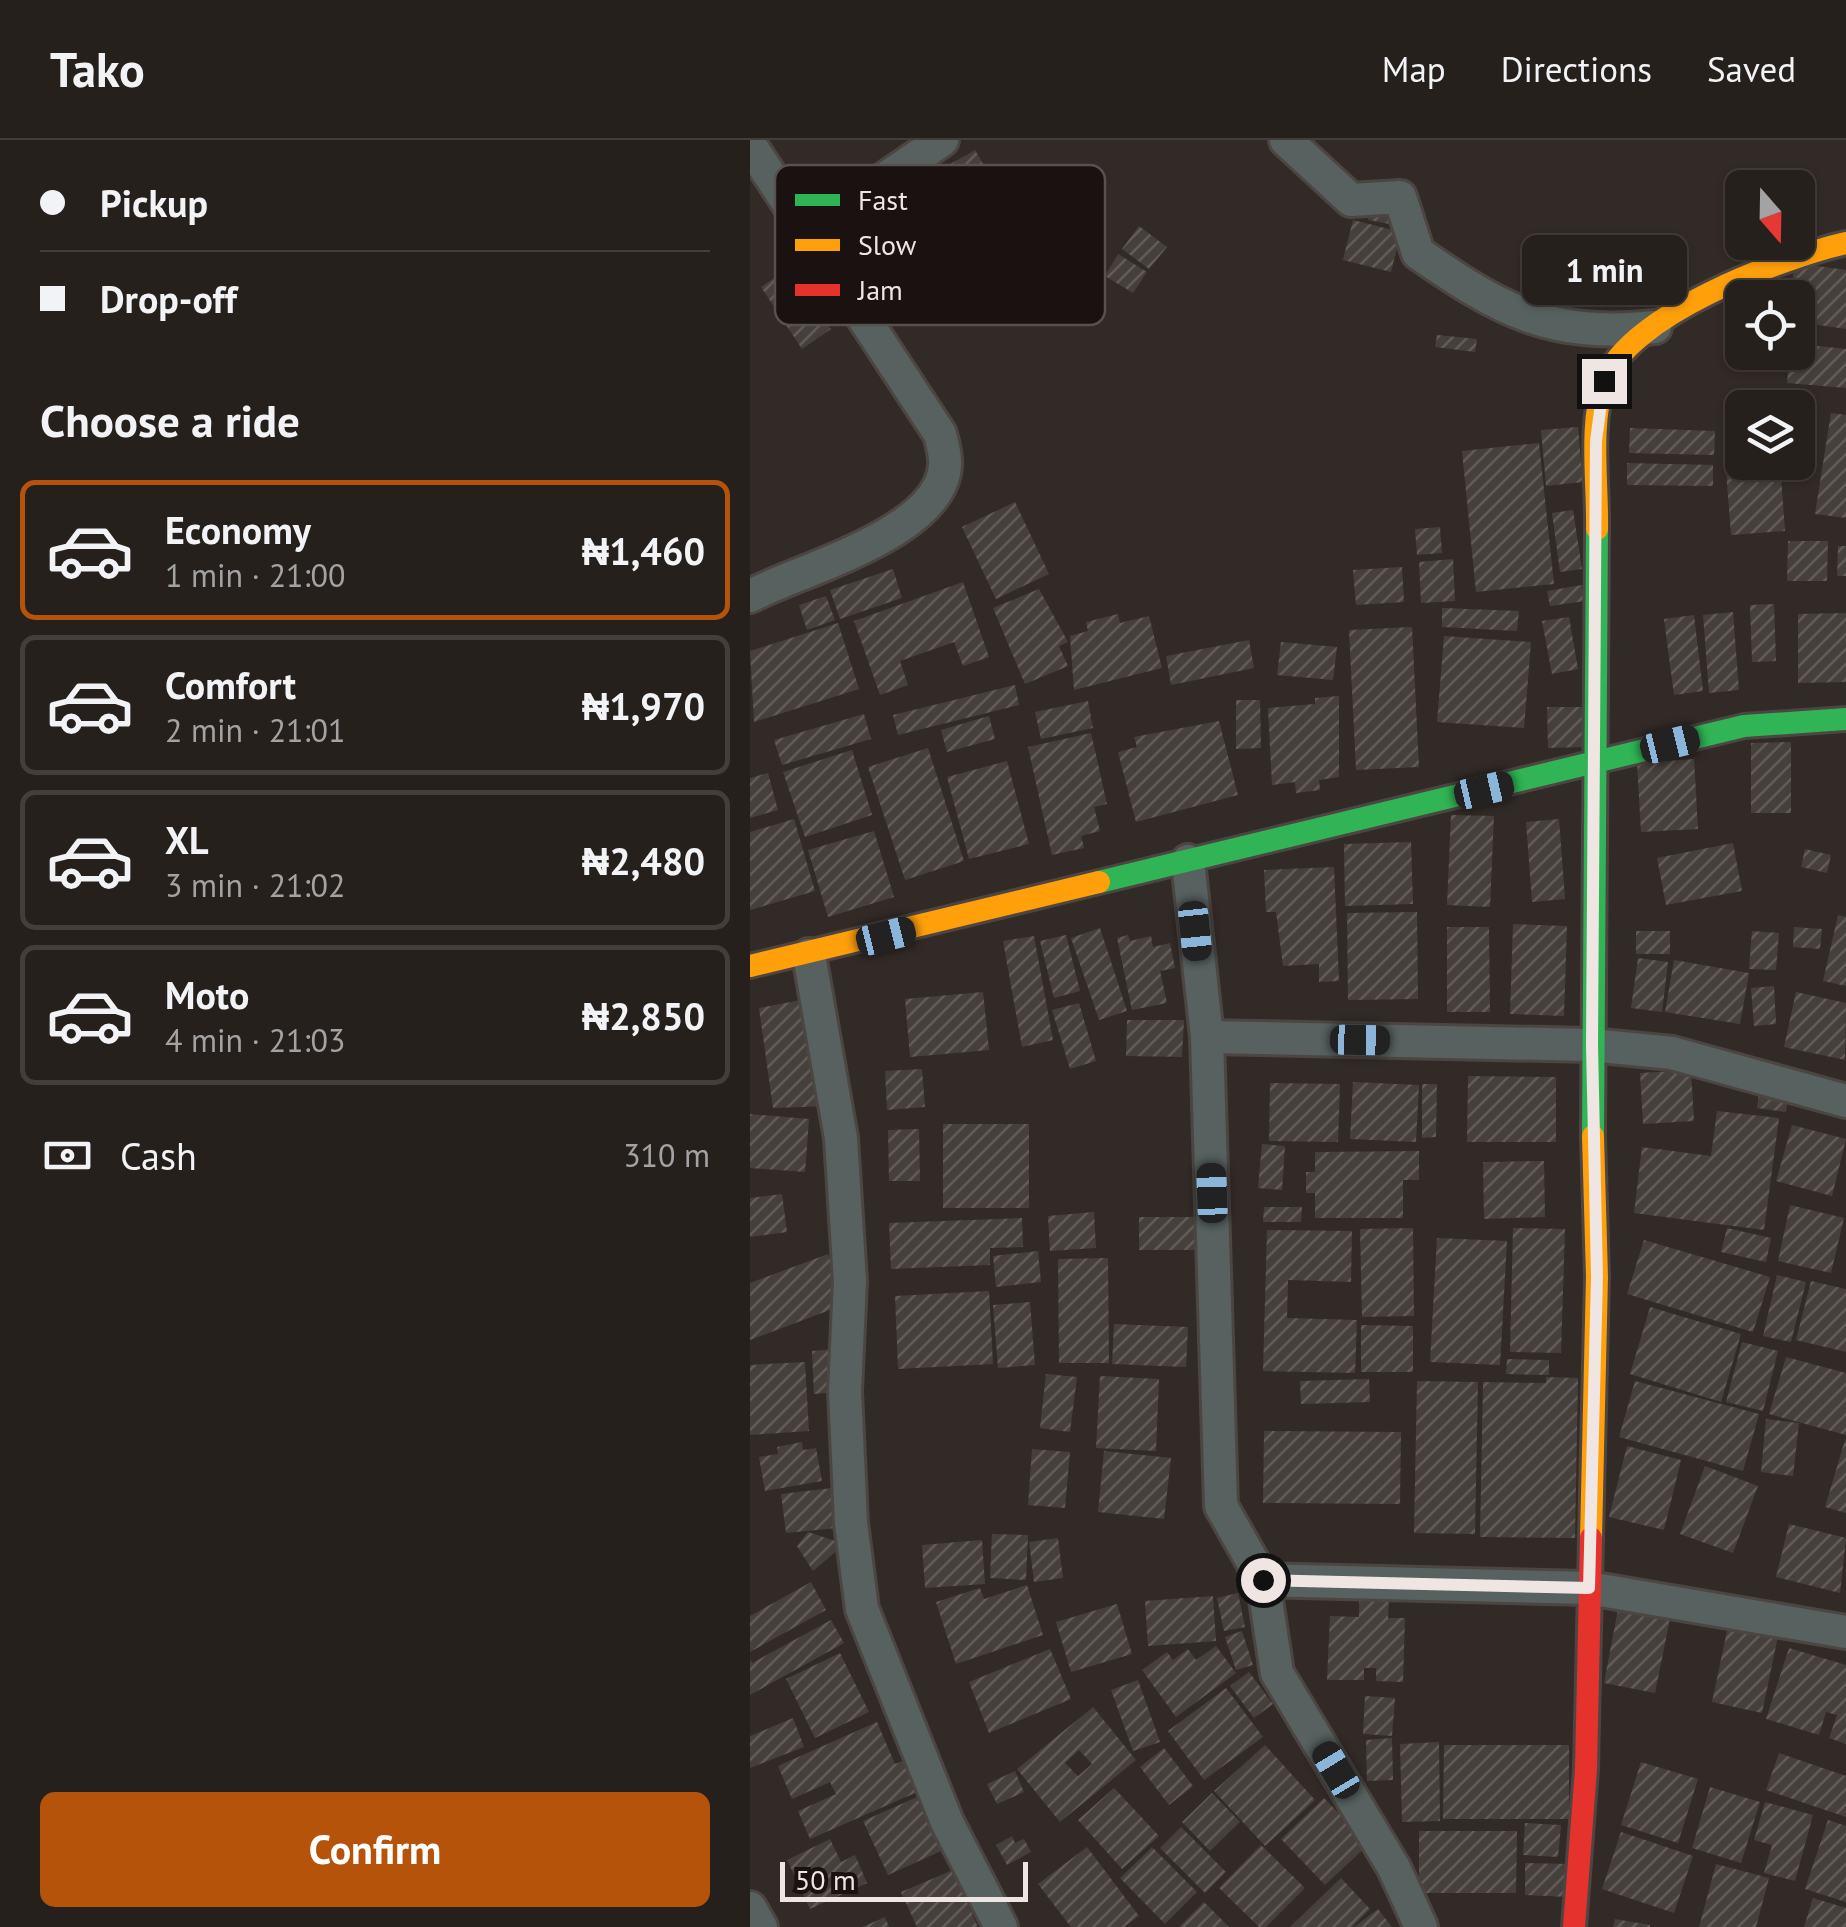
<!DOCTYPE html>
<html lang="en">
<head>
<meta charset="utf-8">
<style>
	body { margin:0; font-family:"PT Sans",sans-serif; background:#2e2826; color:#f1f3f6; height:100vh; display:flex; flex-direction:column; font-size:38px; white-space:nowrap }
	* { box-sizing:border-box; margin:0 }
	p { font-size:32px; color:#a4a3a4 }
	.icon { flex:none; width:55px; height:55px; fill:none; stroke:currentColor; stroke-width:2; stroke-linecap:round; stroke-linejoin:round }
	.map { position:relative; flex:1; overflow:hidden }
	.drawer { display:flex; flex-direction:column; background:#26201d; width:750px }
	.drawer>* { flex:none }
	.hud { display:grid; align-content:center; height:220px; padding:0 40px; background:#26201d }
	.needle { width:65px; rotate:160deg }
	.buttons { position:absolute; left:975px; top:30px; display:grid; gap:20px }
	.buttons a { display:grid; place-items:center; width:90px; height:90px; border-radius:15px; background:#26201d; box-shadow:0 2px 8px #0004,0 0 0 2px #423e3b; font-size:50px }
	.scale { position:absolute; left:30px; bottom:25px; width:248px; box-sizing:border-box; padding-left:10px; border:5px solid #efe5e2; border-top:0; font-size:28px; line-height:35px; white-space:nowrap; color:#efe5e2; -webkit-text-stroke:8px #191210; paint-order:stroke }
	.end { position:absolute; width:45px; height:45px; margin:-22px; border:12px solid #efe5e2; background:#111; box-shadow:0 0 0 5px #111 }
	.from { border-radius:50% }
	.bubble { position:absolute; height:70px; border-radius:15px; background:#26201d; box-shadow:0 2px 8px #0004,0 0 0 2px #423e3b; font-size:32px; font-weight:700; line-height:70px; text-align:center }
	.car { position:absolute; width:30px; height:60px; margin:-30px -15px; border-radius:12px; box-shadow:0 0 8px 2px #0007; background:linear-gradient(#222 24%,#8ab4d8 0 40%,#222 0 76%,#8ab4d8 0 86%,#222 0) }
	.hud b { display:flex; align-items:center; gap:35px; height:95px; font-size:38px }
	.hud b+b { border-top:2px solid #423e3b }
	.hud i { width:25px; height:25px; background:#f1f3f6 }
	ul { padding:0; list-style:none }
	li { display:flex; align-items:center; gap:30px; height:140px; margin:0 20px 15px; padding:0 20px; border:5px solid #423e3b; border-radius:15px }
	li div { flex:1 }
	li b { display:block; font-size:38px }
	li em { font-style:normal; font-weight:700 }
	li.on { border-color:#b45309 }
	li>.icon { width:90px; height:90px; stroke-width:1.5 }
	h2 { padding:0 40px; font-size:45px; line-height:120px }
	.pay { display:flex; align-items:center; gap:25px; height:110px; padding:0 40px; font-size:38px }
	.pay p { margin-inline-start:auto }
	.action { display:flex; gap:20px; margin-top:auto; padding:20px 40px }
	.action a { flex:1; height:115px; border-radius:15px; background:#b45309; color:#fff; font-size:40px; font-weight:700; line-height:115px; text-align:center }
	header { display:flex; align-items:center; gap:60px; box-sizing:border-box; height:140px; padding:0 50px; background:#26201d; border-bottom:2px solid #423e3b }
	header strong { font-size:48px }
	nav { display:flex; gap:55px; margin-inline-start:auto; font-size:35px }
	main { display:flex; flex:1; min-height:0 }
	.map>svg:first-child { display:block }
</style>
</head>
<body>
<header>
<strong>Tako</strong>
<nav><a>Map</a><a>Directions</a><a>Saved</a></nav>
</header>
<main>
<section class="drawer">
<div class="hud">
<b><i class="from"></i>Pickup</b>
<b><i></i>Drop-off</b>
</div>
<h2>Choose a ride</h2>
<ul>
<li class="on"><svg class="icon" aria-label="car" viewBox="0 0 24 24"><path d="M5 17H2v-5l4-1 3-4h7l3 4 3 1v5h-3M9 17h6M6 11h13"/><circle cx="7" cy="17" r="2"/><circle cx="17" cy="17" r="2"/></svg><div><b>Economy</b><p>1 min · 21:00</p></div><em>₦1,460</em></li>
<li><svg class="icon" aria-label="car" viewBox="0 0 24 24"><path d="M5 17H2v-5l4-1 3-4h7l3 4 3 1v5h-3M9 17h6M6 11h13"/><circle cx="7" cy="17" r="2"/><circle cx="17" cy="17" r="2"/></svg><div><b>Comfort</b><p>2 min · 21:01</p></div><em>₦1,970</em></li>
<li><svg class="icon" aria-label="car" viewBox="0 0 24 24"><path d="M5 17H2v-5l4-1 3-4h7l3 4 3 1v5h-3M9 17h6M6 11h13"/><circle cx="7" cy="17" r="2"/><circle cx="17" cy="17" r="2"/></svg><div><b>XL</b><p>3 min · 21:02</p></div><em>₦2,480</em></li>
<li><svg class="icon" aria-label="car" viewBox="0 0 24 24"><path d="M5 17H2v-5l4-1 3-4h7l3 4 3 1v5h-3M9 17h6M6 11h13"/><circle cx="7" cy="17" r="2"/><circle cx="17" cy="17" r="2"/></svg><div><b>Moto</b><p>4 min · 21:03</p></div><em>₦2,850</em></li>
</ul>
<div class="pay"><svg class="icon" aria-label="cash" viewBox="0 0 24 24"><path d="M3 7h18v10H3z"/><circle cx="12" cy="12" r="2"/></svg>Cash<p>310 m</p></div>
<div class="action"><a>Confirm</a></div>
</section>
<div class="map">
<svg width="1096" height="1787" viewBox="0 0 1096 1787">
	<defs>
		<pattern id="building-hatch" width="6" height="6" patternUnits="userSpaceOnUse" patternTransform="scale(2.5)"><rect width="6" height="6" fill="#46403d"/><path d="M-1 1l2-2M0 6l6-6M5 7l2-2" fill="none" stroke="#615b59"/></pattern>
	</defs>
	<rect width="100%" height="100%" fill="#322a27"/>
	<!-- building -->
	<g fill="url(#building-hatch)" fill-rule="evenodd">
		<path d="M225,10L237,31L187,58L176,38Z"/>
		<path d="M620,67L647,73L645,85L618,80Z"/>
		<path d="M603,80L651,92L641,132L593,120Z"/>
		<path d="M389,86L417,107L399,129L372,109Z"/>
		<path d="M368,114L397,132L383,153L355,136Z"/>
		<path d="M1045,123L1096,130V189L1048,182V158H1040Z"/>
		<path d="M39,128L81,189L52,209L11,147Z"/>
		<path d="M687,195L727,199L725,212L685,207Z"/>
		<path d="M1048,204L1096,209V248L1037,243L1040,212H1048Z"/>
		<path d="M1081,273L1096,275V378L1065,374Z"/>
		<path d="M828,287L833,342L796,346L791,290Z"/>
		<path d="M880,288L965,291L964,315L879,313Z"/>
		<path d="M789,303L804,444L726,452L712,311Z"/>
		<path d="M992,303V322H1030L1035,391L981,395L974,304Z"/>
		<path d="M877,323L963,325V346L877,345Z"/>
		<path d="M265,362L299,434L246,459L212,387Z"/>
		<path d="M823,370L832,429L810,432L802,373Z"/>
		<path d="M690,387L692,413L667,415L665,389Z"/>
		<path d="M1038,401H1078L1077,441H1037Z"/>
		<path d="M1088,406H1096V436H1087Z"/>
		<path d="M703,419L705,461L671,463L669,422Z"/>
		<path d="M652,427L654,462L606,465L603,430Z"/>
		<path d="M143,429L152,458L90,479L80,450Z"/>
		<path d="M213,442L239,517L213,526L204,502L150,521L158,545L130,555L104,481Z"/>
		<path d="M832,445L835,461L800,466L797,451Z"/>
		<path d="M289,449L318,502L309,506L318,526L275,544L243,468Z"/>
		<path d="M76,456L85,480L57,490L49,465Z"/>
		<path d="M1024,464L1026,521L1002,522L1000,465Z"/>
		<path d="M692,468L769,471L767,491L692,487Z"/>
		<path d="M983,472L989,550L959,553L953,475Z"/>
		<path d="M1096,473V542L1048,543V474Z"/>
		<path d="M368,474L370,483L399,476L412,528L324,550L320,496L338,491L336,482Z"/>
		<path d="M944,475L953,551L924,555L914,479Z"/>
		<path d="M819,477L828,529L802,534L792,481Z"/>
		<path d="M88,483L109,549L4,582L0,511Z"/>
		<path d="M662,487L669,627L606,630L599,490Z"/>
		<path d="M694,496L781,502L774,588L687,582Z"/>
		<path d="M499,500L504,528L421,545L416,516Z"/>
		<path d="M531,502L587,507L583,540L527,535Z"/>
		<path d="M265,545L269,565L148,595L143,575Z"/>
		<path d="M589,556V637L569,640L570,650L546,653L545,642L522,645L518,568L565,564V558Z"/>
		<path d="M486,560H510L511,608L486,609Z"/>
		<path d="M338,561L343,588L291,599L285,572Z"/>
		<path d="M797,567H835L836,607L798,608Z"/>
		<path d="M114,574L121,599L32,625L24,600Z"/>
		<path d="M239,576L245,599L197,612L191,590Z"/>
		<path d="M469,581L488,655L386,682L368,612L387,607L384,597Z"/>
		<path d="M341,593L357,664L344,667L350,691L331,696L334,708L302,715L278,607Z"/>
		<path d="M1041,602V673H1001V603Z"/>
		<path d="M178,608L214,721L155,740L118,627Z"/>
		<path d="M102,610L122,675L55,697L33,632Z"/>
		<path d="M944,619L948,689L891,692L887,623Z"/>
		<path d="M257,621L279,704L219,719L197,637Z"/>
		<path d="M18,633L28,670L0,678V638Z"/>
		<path d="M701,675L744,676L740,767L697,765Z"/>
		<path d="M44,679L65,751L0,770V692Z"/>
		<path d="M809,679L815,759L782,762L776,682Z"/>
		<path d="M124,691L144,757L78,777L58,710Z"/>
		<path d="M661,702L663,764L595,766L594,704Z"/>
		<path d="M983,703L992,751L916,765L907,718Z"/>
		<path d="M1055,709L1081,715L1077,733L1051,727Z"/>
		<path d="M584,727L589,841L569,842V824L533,826L526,772H516L514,730Z"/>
		<path d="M667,772L668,859L598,860L597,773Z"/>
		<path d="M1088,775L1096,777V846L1073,841Z"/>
		<path d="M763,784L817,786L814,876L760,874Z"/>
		<path d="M697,787H739L740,872H697Z"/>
		<path d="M1044,787L1072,789L1070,809L1043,807Z"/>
		<path d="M350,788L377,871L349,880L321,798Z"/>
		<rect x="886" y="791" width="34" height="23"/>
		<path d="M1002,791L1029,793L1026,830L999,829Z"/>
		<path d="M316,795L330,851L304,858L290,801Z"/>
		<path d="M378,795L380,801L401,796L403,807L420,803L425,828L410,831L417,863L382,870L367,798Z"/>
		<path d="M284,796L303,900L272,907L253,801Z"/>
		<path d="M888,818L918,822L912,872L881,868Z"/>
		<path d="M924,820L999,833L990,884L915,872Z"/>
		<path d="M1024,846L1026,884L1004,886L1001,848Z"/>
		<path d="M233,852L239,910L160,917L155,859Z"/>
		<path d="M1046,852L1096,863L1095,920L1034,907Z"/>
		<path d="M61,858L79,966L23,968L9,868Z"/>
		<path d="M329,863L346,921L320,929L302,870Z"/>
		<path d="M377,880H434L432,917L376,916Z"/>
		<path d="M172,929L175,967L137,970L135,931Z"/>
		<path d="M941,930L944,981L893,984L890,933Z"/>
		<path d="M718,936L806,937V1002H717Z"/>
		<path d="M603,942L669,945L666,1002L600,999Z"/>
		<path d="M520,943L590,944L588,1002L519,1001Z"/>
		<path d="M672,944H687L686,997L672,998Z"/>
		<path d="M1009,953L1038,957L1036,972L1007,968Z"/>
		<path d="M967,971L1029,978L1014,1090L884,1073L892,1007L961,1016Z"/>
		<path d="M0,974L59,979L55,1032L0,1028Z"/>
		<rect x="193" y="984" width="86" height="84"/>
		<path d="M1042,985L1096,999L1082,1056L1026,1041Z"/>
		<path d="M169,989L170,1041H139L138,990Z"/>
		<path d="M512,1004L535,1006L532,1050L508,1048Z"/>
		<path d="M669,1011V1040H653V1078H565V1053H556V1032H565V1012Z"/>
		<path d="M794,1021L795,1077L734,1079L733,1022Z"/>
		<path d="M32,1054L37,1092L0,1097V1058Z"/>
		<path d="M1040,1065L1094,1078L1081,1133L1028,1121Z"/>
		<path d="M514,1067H552L551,1082H513Z"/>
		<path d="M344,1072L346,1108L300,1111L298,1076Z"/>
		<rect x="389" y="1077" width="59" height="33"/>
		<path d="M272,1078L273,1107L240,1108V1125L141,1129L139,1083Z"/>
		<path d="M663,1088L664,1176L612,1177L610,1089Z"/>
		<path d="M763,1088L815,1089L811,1213L760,1212Z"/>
		<path d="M977,1088L1021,1098L1016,1122L971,1112Z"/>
		<path d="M517,1090L602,1091L601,1142L538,1140L537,1178L607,1180L605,1233L513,1231Z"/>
		<path d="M687,1098L757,1101L750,1225L680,1222Z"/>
		<path d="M894,1100L1020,1137L1003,1192L877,1154Z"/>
		<path d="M288,1111L291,1142L246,1147L243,1116Z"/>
		<path d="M78,1114L96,1164L0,1200V1143Z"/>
		<path d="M358,1118L359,1223H309L308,1119Z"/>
		<path d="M1027,1135L1056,1142L1041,1202L1013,1196Z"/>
		<path d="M1061,1141L1096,1149V1212L1046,1200Z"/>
		<path d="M239,1151L243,1224L148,1229L145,1156Z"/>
		<path d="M280,1162L285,1225L248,1228L243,1165Z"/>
		<path d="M900,1167L991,1194L971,1262L880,1234Z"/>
		<path d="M364,1184L438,1187L436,1227L362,1224Z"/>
		<path d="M611,1185L663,1186V1232H611Z"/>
		<path d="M992,1202L1028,1211L1013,1271L976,1262Z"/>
		<path d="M84,1209L87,1252L64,1254L62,1211Z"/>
		<path d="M1036,1217L1096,1233V1295L1019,1274Z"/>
		<path d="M757,1219L799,1220V1235L756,1234Z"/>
		<path d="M55,1222L59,1291L0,1295V1225Z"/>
		<path d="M296,1234L327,1237L320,1292L290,1288Z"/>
		<path d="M350,1236L409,1239L406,1311L346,1308Z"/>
		<path d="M796,1237L828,1238L825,1398L730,1397L733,1242L796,1243Z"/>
		<path d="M619,1239L620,1262L551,1264L550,1241Z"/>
		<path d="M667,1241L728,1242L725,1394L664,1393Z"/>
		<path d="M885,1241L1009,1274L993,1331L869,1297Z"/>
		<path d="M1016,1279L1049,1283L1043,1336L1011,1332Z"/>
		<path d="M514,1291L651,1292L650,1364L513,1363Z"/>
		<path d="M1095,1300H1096V1373L1075,1367Z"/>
		<path d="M52,1302L53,1310L66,1308L72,1341L15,1351L9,1317L28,1314L27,1307Z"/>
		<path d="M877,1306L931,1320L914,1390L859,1377Z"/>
		<path d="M282,1309L320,1312L315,1368L278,1365Z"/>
		<path d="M354,1311L421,1318L414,1379L348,1372Z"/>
		<path d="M955,1326L1008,1346L983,1413L930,1394Z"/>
		<path d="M83,1348L87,1388L36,1393L31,1354Z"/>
		<path d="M1039,1384L1096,1398L1090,1453L1026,1437Z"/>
		<path d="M58,1392L95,1404L63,1431L47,1406Z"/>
		<path d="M242,1394L278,1395L276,1440L240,1438Z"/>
		<path d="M308,1398L313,1438L284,1442L279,1402Z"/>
		<path d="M232,1400L235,1444L175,1448L172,1405Z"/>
		<path d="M61,1442L76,1470L0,1512V1476Z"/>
		<path d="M277,1445L293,1495L206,1524L186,1462L230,1448L234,1459Z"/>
		<path d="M488,1453L495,1487L474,1491L467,1458Z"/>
		<path d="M463,1456L466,1501L398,1506L395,1461Z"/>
		<path d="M609,1460L639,1461L638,1478H655L653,1542L626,1541V1528H614V1540H577L580,1476L609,1477Z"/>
		<path d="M367,1464L382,1514L321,1532L306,1482Z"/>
		<path d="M869,1464L921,1474L905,1553L854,1543Z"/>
		<path d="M81,1480L94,1503L0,1555V1519L2,1523Z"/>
		<path d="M978,1486L1028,1496L1012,1573L962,1562Z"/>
		<path d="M492,1491L503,1525L486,1530L475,1497Z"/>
		<path d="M466,1506L486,1533L426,1577L392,1530L417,1512L423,1520L438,1509L446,1520Z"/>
		<path d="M1039,1508L1096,1525V1604L1079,1598L1087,1575L1076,1572L1069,1595L1016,1579Z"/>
		<path d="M300,1509L321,1559L239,1593L219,1542Z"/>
		<path d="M90,1513L119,1572L65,1598L36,1539Z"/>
		<path d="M499,1532L523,1564L504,1578L480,1546Z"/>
		<path d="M388,1540L410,1602L383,1611L361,1550Z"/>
		<path d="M476,1548L513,1597L454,1640L418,1591Z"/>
		<path d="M615,1556L645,1558L642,1596L613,1594Z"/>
		<path d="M343,1567L386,1620L310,1682L267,1629ZM329,1610L342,1624L328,1636L315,1623Z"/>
		<path d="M43,1578L54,1607L0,1628V1596Z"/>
		<path d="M127,1582L145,1624L158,1619L172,1650L60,1699L48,1671L86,1654L80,1642L42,1659L28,1626Z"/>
		<path d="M642,1598L643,1640L617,1641L616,1600Z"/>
		<path d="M689,1602L690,1681L652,1682L650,1604Z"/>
		<path d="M515,1605L565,1660L515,1706L464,1651Z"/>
		<path d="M694,1605H819V1679H693Z"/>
		<path d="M414,1608L443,1646L419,1665L390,1627Z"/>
		<path d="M1029,1613L1096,1636V1677L1016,1650Z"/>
		<path d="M891,1622L948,1639L928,1703L871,1685Z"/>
		<path d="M265,1631L274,1652L247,1664L237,1644Z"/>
		<path d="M960,1647L1010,1662L991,1723L942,1708Z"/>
		<path d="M364,1648L409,1696L372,1729L328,1680Z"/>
		<path d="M462,1653L490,1682L460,1711L432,1682Z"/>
		<path d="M167,1657L191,1711L138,1735L113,1681Z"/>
		<path d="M574,1658L619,1704L575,1745L531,1699Z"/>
		<path d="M1015,1662L1063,1675L1045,1741L1014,1733L1022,1705L1004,1700Z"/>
		<path d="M1078,1680L1096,1686V1762L1055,1749Z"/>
		<path d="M775,1683L811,1685L808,1717L773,1715Z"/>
		<path d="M431,1687L476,1732L455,1753L410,1708Z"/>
		<path d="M669,1691H767L766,1753H669Z"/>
		<path d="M871,1692L943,1716L924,1773L852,1749Z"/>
		<path d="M262,1696L265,1703L274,1699L281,1712L257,1725L246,1705Z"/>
		<path d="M80,1699L91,1722L105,1715L117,1743L60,1769L37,1720Z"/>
		<path d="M511,1705L555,1748L516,1787H509L469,1748Z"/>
		<path d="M337,1707L389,1776L374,1787H321L288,1744Z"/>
		<path d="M402,1707L447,1752L415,1784L370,1738Z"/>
		<path d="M775,1723L819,1724L818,1757L775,1755Z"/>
		<path d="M966,1724L1019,1738L1006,1787H949Z"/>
		<path d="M203,1730L228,1787H167L151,1752Z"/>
		<path d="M591,1738L620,1769L602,1787H540Z"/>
		<path d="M1063,1758L1096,1768V1787H1054Z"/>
		<path d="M454,1762L479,1787H429Z"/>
		<path d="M628,1769L642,1787H604Z"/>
		<path d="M135,1777L139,1787H112Z"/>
		<path d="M865,1779L900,1785V1787H863Z"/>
	</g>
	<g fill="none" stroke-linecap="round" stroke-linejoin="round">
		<defs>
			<g id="street">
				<path d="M536,0L601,60L650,57L668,113C752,171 800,198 905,187"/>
				<path d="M0,5L190,294C192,303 196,315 195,325C192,393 51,429 0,456"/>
				<path d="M55,93L192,0"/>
				<path d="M438,721L457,897L471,1366L513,1440L527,1533L644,1728L671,1787"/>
				<path d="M59,815L91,998L100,1141L95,1251L101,1383L112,1469L197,1682L251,1787"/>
				<path d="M457,897L841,905L922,913L1096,961"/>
				<path d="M513,1440L839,1448L1096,1492"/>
				<path d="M0,1768L11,1787"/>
			</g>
			<g id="fast">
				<path d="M349,742L994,586L1096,579"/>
				<path d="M843,996L847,389"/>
			</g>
			<g id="slow">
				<path d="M847,389C848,343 839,285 854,242C878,175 1031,118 1096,103"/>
				<path d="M0,826L349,742"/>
				<path d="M841,1398L847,1137L843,996"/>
			</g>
			<path id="jam" d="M824,1787L836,1629L841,1398"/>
		</defs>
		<!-- street casing -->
		<use href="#street" stroke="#4c4542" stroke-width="38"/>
		<!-- fast casing -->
		<use href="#fast" stroke="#4c4542" stroke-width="28"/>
		<!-- slow casing -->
		<use href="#slow" stroke="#4c4542" stroke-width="28"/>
		<!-- jam casing -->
		<use href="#jam" stroke="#4c4542" stroke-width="28"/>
		<!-- street -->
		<use href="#street" stroke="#566160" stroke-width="32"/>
		<!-- fast -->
		<use href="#fast" stroke="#30b455" stroke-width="22"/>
		<!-- slow -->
		<use href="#slow" stroke="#ff9f0a" stroke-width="22"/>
		<!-- jam -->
		<use href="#jam" stroke="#e5322d" stroke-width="22"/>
	</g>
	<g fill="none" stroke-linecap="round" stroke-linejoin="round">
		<!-- route -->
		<path stroke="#efe5e2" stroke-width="12" d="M513,1440L839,1448L847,1137L842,905L846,301L854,241"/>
	</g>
	<!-- legend -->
	<rect x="25" y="25" width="330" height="160" rx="15" fill="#191210" stroke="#59514f" stroke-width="2.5"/>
	<rect x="45" y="54" width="45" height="12" fill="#30b455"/>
	<rect x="45" y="99" width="45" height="12" fill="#ff9f0a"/>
	<rect x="45" y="144" width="45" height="12" fill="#e5322d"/>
	<g font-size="28" fill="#efe5e2">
		<text x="108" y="70">Fast</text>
		<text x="108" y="115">Slow</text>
		<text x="108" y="160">Jam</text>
	</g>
</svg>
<div class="buttons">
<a><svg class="needle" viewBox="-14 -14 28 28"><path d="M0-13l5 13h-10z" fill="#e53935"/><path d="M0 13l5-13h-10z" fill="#a4a3a4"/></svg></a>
<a><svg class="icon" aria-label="locate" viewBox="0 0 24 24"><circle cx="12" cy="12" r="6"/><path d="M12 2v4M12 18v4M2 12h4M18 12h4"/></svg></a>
<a><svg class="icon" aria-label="layers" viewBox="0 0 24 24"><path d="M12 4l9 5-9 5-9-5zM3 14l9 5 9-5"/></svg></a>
</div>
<div class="scale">50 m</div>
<i class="end from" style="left:513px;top:1440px"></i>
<i class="end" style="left:854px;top:241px"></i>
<div class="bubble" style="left:772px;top:95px;width:165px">1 min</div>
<i class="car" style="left:920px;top:604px;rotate:76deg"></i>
<i class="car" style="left:734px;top:650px;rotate:77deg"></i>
<i class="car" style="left:445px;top:791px;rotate:174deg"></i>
<i class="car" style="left:136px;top:796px;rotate:76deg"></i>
<i class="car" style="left:610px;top:900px;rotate:91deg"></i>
<i class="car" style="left:462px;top:1053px;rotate:358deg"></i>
<i class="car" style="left:586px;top:1630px;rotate:329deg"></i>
</div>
</main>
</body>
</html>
